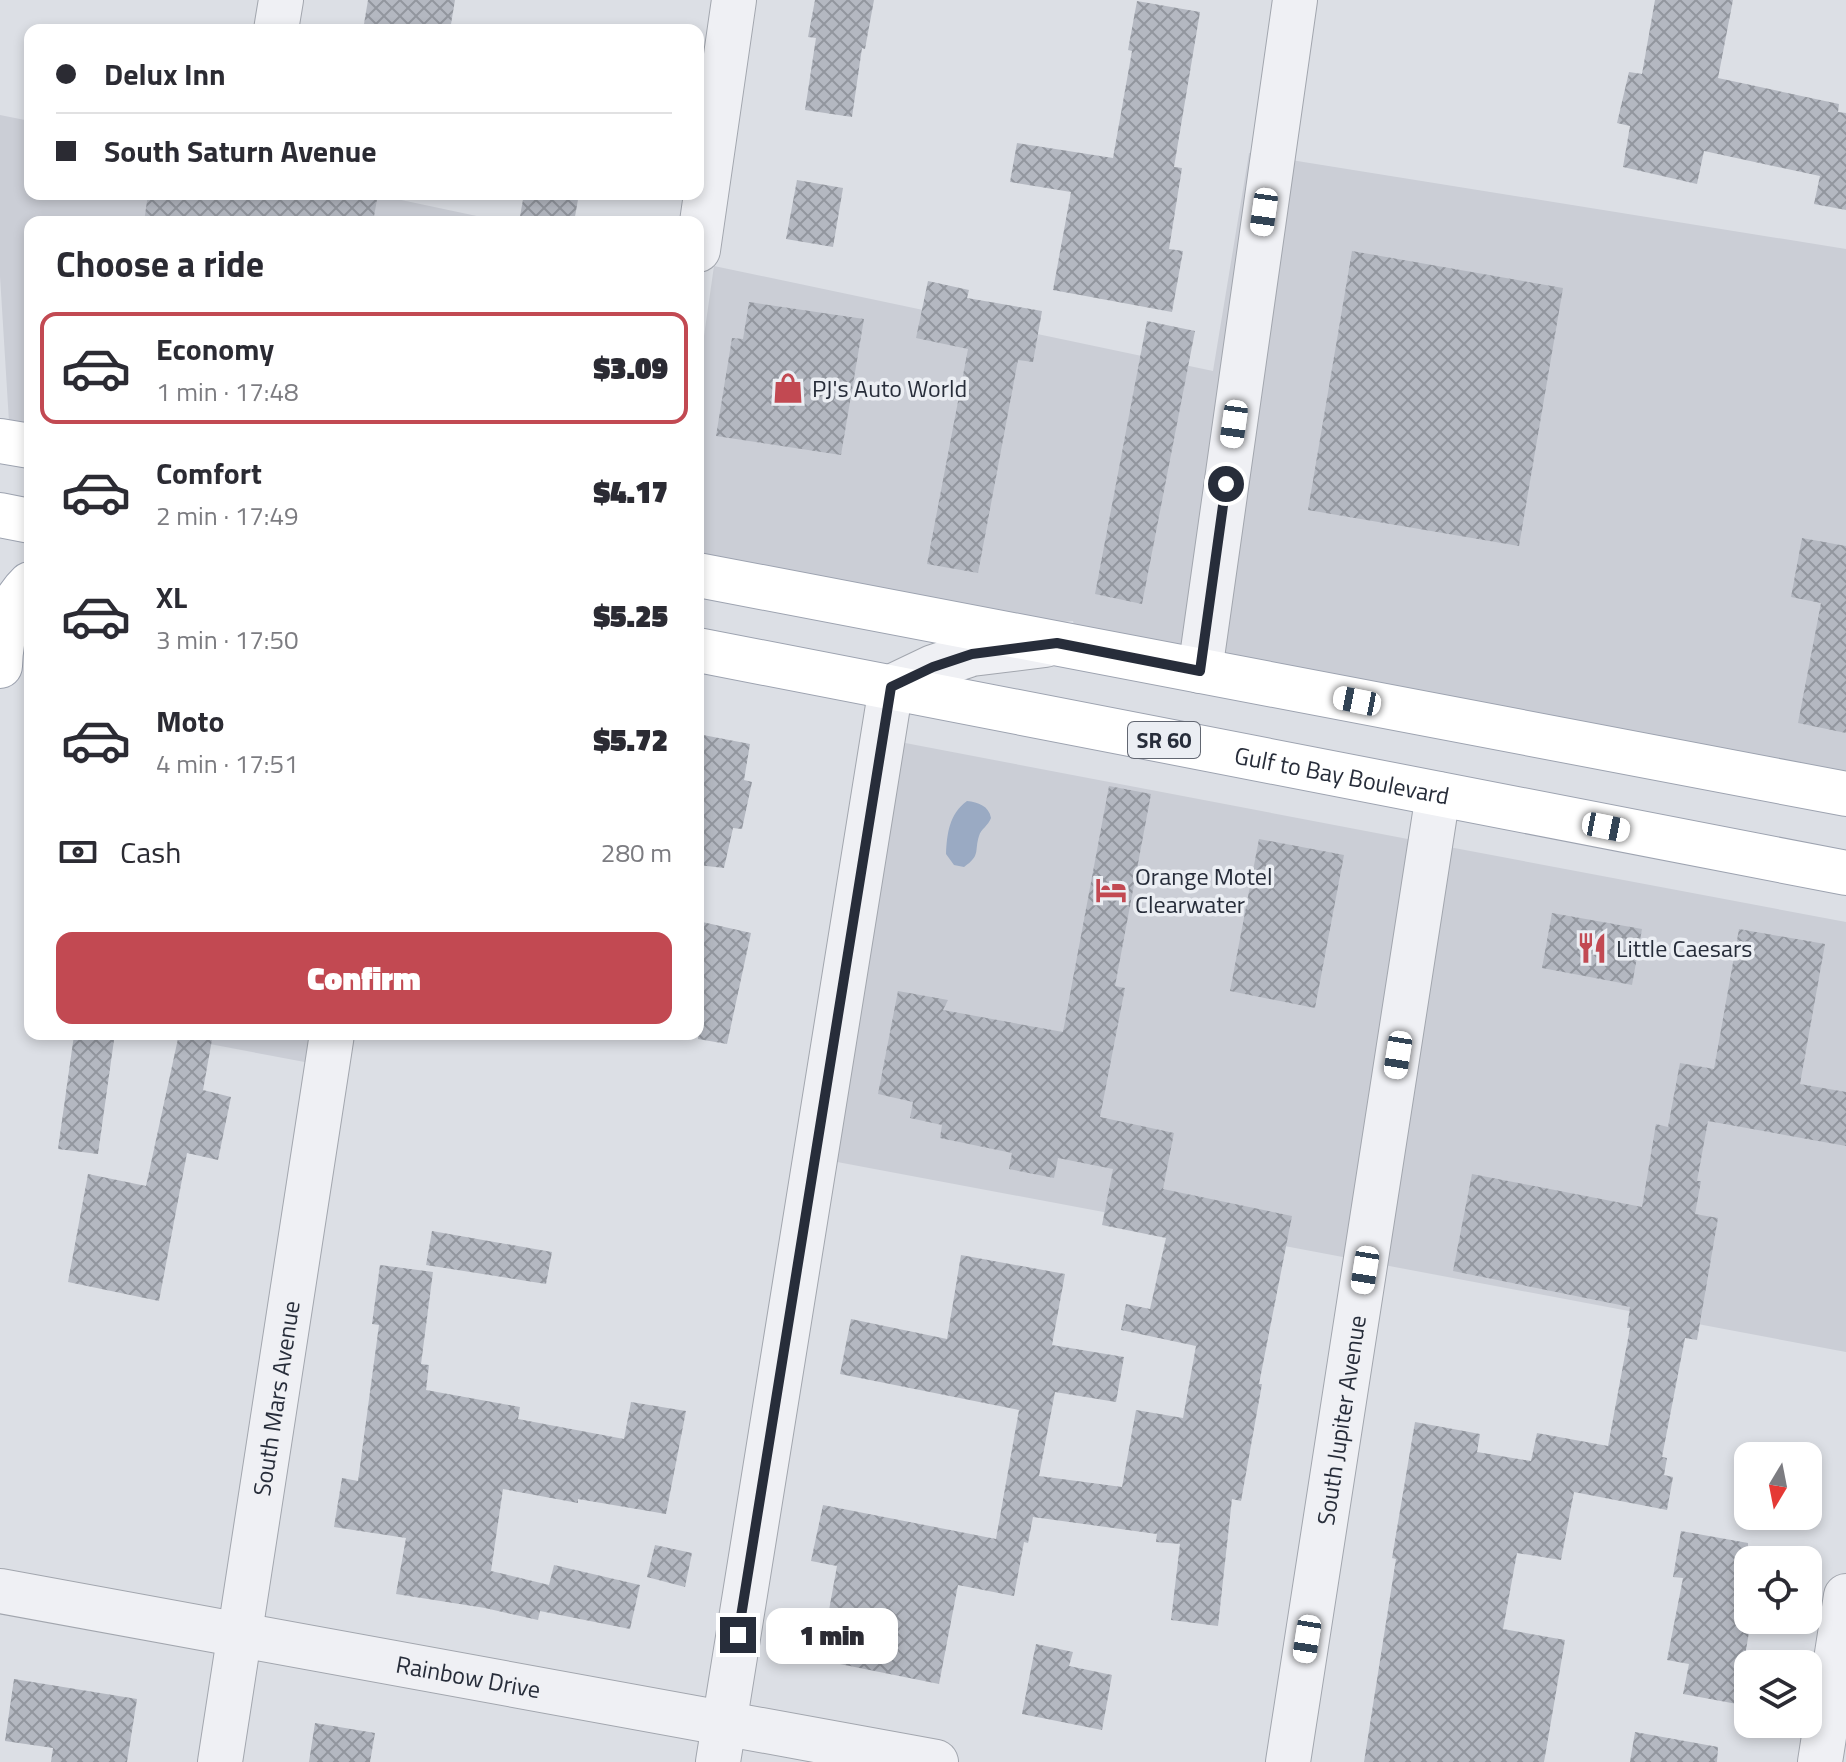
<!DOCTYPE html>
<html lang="en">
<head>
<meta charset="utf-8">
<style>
	body { margin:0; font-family:"Titillium Web",sans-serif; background:#f2f2f3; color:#2b2b33; height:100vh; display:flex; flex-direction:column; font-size:30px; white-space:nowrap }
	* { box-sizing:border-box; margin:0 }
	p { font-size:26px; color:#7c7c81 }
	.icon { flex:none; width:44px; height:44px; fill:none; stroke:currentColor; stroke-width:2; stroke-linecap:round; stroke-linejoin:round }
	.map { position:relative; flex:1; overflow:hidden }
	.sheet { position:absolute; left:24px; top:216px; width:680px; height:824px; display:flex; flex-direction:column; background:#fff; border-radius:16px; box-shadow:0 4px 12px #0003 }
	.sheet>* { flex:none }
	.guide { position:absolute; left:24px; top:24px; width:680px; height:176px; border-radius:16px; box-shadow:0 4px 12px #0003; display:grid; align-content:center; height:176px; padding:0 32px; background:#fff }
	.needle { width:52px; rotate:190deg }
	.tools { position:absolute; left:1734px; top:1442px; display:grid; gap:16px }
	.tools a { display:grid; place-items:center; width:88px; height:88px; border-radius:16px; background:#fff; box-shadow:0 4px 12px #0003; font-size:40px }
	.end { position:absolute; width:36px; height:36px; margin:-18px; border:10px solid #272d3a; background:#fff; box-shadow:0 0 0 4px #fff }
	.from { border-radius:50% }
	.bubble { position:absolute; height:56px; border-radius:16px; background:#fff; box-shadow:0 4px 12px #0003; font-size:26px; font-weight:800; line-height:56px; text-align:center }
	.car { position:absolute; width:24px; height:48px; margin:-24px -12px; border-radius:10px; box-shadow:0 0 6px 2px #0007; background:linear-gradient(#fff 24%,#345 0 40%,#fff 0 76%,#345 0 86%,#fff 0) }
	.guide b { display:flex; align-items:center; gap:28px; height:76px; font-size:30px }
	.guide b+b { border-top:2px solid #e1e1e2 }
	.guide i { width:20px; height:20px; background:#2b2b33 }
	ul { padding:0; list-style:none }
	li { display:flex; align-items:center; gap:24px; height:112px; margin:0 16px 12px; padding:0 16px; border:4px solid transparent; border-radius:16px }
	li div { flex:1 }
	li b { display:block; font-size:30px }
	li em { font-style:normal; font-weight:800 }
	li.active { border-color:#c24952 }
	li>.icon { width:72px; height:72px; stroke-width:1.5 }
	h2 { padding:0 32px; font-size:36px; line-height:96px }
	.pay { display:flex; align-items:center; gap:20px; height:88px; padding:0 32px; font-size:30px }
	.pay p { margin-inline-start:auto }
	.cta { display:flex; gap:16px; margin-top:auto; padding:16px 32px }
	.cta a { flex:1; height:92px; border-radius:16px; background:#c24952; color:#fff; font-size:32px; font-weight:800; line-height:92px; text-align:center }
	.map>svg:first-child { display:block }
</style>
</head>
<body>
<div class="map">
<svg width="1846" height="1762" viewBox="0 0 1846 1762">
	<defs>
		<pattern id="building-cross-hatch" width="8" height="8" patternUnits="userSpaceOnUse" patternTransform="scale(2)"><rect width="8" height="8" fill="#b4b8c1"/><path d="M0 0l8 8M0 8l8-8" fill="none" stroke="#92969e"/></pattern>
	</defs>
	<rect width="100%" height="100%" fill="#dcdfe5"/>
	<!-- built -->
	<g fill="#cbced6">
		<path d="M0,115L30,121V194H373L505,222H30V426L9,422L0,276Z"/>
		<path d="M1249,153H1255L1185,646L1074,625L1073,621L1062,622L698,553V378L714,266L1213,371Z"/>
		<path d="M1291,160L1846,249V772L1220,653Z"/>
		<path d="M900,742L1413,840L1348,1258L832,1161Z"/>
		<path d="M1449,847L1846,922V1352L1384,1265Z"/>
		<path d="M157,1034H314L310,1063Z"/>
	</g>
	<!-- water -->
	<path fill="#9aaac3" d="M967,801C978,802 989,806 991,818C988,826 981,829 979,836C974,852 981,855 964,867L954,865L946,854C947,834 949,814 967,801Z"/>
	<!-- building -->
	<g fill="url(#building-cross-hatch)">
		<path d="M368,0H455L450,30H363Z"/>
		<path d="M815,0H874L865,49L862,48L852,117L805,110L816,38L808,37Z"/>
		<path d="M1655,0H1733L1718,78L1839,104L1838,112L1846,113V210L1814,204L1820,176L1704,151L1697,184L1623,167L1630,126L1617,123L1629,72L1642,74Z"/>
		<path d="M1137,1L1200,12L1174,167L1182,168L1169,249L1183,251L1172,312L1053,290L1071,192L1010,182L1017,143L1113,158L1132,51L1128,50Z"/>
		<path d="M797,180L843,188L833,247L786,239Z"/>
		<path d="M148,194H378L373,222H144Z"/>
		<path d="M524,194H579L574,222H519Z"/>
		<path d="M1352,251L1563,288L1519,546L1308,510Z"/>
		<path d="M928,281L969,290L967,298L1042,311L1033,362L1018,360L978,573L927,564L968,349L916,338Z"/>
		<path d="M749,302L864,319L841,455L716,436L732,338L743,339Z"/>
		<path d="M1147,321L1195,331L1142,604L1095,594Z"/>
		<path d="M1802,538L1846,546V733L1798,723L1821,603L1791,597Z"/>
		<path d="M698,734L750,744L744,780L752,782L742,829L733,828L724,868L698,865Z"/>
		<path d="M1109,786L1151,794L1115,986L1125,988L1100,1117L1174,1133L1163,1189L1292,1216L1259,1384H1262L1241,1501L1232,1499L1218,1626L1171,1620L1180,1544L1156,1542L1157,1534L1033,1517L1028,1543L1024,1542L1014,1596L958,1585L939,1684L820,1660L837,1566L811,1561L823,1505L996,1539L1019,1410L840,1374L851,1319L947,1339L961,1255L1065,1274L1052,1345L1124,1357L1116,1402L1055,1392L1039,1476L1122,1487L1136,1410L1183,1418L1196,1346L1121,1330L1126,1304L1150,1309L1166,1238L1102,1225L1113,1169L1058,1158L1054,1178L1009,1169L1012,1153L940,1138L942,1125L910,1118L913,1102L878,1094L898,991L948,1000L943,1010L1063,1032Z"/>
		<path d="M1259,839L1344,855L1315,1008L1230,991Z"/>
		<path d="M1552,913L1642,929L1632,985L1542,968Z"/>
		<path d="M698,921L751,933L727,1044L698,1039Z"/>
		<path d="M1739,929L1825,944L1800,1084L1846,1092V1146L1708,1121L1697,1181H1701L1695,1214L1718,1218L1697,1340L1685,1338L1662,1457L1667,1458L1664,1475L1673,1477L1667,1510L1574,1492L1561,1560L1517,1553L1503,1629L1565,1640L1544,1762H1364L1396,1559L1392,1558L1415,1422L1480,1434L1477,1452L1531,1461L1537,1433L1608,1446L1630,1328H1627L1630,1307L1453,1271L1472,1174L1642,1207L1656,1124L1668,1127L1680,1063L1714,1069Z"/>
		<path d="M179,1034H213L203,1090L231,1097L218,1160L187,1153L159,1301L68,1282L88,1174L146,1186Z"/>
		<path d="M74,1035L114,1040L98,1154L58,1149Z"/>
		<path d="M432,1231L552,1252L546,1284L426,1265Z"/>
		<path d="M380,1265L433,1272L421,1364L429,1365L426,1390L520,1407L518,1419L624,1439L631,1402L686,1411L666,1514L578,1499V1503L503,1489L491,1571L549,1585L554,1565L640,1585L630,1629L540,1611L538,1620L485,1608L396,1594L406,1538L334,1527L342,1478L358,1481L379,1325L372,1324Z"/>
		<path d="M1681,1531L1748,1543V1620H1751L1737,1704L1683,1694L1689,1664L1667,1660L1683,1578L1673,1577Z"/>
		<path d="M655,1545L692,1553L685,1587L647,1577Z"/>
		<path d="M1036,1644L1073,1652L1069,1666L1112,1675L1102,1730L1022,1714Z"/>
		<path d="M14,1679L137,1699L127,1762H51L53,1748L5,1741Z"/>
		<path d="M315,1723L375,1733L370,1762H309Z"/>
		<path d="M1635,1732L1718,1747L1717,1762H1630Z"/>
	</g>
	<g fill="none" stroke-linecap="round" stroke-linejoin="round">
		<defs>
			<g id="minor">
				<path d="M276,30L281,0"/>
				<path d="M698,250L734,0"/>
				<path d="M1200,671L1295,0"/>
				<path id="s1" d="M0,1591L936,1762"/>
				<path id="s2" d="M220,1762L332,1034"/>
				<path d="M718,1762L891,687L933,667L972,654L1045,645"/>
				<path id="s3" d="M1288,1762L1438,794"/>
				<path d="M1820,1762L1846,1596"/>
			</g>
			<g id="major">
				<path d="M0,441L30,446"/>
				<path d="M0,515L30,521"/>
				<path d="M698,575L1846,794"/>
				<path id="s4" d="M698,650L1846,873"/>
				<path d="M0,666C1,636 8,605 30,584"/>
			</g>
		</defs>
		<!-- minor casing -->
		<use href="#minor" stroke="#a2a6ae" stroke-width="46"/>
		<!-- major casing -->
		<use href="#major" stroke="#9da3b0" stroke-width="46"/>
		<!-- minor -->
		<use href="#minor" stroke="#eff0f4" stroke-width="44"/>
		<!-- major -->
		<use href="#major" stroke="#fff" stroke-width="44"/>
	</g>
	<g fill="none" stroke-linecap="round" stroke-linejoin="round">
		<!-- route -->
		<path stroke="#272d3a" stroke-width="10" d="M738,1635L891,687L933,667L972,654L1057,643L1200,671L1226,484"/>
	</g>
	<!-- icons -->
	<defs>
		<symbol id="shop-bare" viewBox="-9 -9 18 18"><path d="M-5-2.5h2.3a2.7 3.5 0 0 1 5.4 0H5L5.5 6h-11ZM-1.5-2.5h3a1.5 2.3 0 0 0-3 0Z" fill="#c24952" stroke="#ebeef3" stroke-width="2.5" paint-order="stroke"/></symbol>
		<symbol id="hotel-bare" viewBox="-9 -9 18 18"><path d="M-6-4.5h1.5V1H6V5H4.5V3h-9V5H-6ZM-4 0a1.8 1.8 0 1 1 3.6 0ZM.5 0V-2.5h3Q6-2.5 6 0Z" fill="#c24952" stroke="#ebeef3" stroke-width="2.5" paint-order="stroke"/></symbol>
		<symbol id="restaurant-bare" viewBox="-9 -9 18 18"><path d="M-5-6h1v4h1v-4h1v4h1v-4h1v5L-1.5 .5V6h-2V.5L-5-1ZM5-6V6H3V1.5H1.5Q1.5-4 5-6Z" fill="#c24952" stroke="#ebeef3" stroke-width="2.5" paint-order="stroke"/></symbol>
	</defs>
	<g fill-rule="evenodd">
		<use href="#shop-bare" x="766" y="366" width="44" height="44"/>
		<use href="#hotel-bare" x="1089" y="868" width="44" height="44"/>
		<use href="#restaurant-bare" x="1570" y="926" width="44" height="44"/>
	</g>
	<g text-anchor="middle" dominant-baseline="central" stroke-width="7" stroke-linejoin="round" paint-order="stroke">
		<!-- shield labels -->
		<rect fill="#ebeef3" stroke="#626772" stroke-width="2" x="1128" y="722" width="72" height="36" rx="6"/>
		<g font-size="22" font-weight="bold" fill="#272d3a">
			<text x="1164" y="740">SR 60</text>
		</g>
		<!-- poi labels -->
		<g font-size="24" fill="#272d3a" stroke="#ebeef3" text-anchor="start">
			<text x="812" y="388">PJ's Auto World</text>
			<text x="1135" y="876">Orange Motel<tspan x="1135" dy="28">Clearwater</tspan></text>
			<text x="1616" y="948">Little Caesars</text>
		</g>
		<!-- street labels -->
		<g font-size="24" fill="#272d3a" stroke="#ebeef3">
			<text stroke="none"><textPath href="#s4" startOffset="656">Gulf to Bay Boulevard</textPath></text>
			<text stroke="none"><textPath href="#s2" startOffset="368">South Mars Avenue</textPath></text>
			<text stroke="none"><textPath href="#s3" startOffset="346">South Jupiter Avenue</textPath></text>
			<text stroke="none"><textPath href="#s1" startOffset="476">Rainbow Drive</textPath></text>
		</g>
	</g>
</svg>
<div class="tools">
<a><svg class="needle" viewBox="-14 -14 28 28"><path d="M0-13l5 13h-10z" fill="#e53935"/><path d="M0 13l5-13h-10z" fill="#7c7c81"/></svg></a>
<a><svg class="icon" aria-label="locate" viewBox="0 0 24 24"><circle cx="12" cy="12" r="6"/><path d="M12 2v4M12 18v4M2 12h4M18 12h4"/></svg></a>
<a><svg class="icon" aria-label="layers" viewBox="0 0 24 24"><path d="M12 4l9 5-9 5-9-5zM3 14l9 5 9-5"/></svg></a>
</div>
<i class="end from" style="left:1226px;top:484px"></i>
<i class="end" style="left:738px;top:1635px"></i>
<div class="bubble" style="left:766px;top:1608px;width:132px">1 min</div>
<i class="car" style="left:1264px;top:212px;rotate:188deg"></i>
<i class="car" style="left:1234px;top:424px;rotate:188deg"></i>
<i class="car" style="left:1357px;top:701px;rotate:281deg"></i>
<i class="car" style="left:1606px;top:827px;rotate:101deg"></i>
<i class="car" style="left:1398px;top:1055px;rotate:189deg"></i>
<i class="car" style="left:1365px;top:1270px;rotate:189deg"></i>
<i class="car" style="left:1307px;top:1639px;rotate:189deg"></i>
<div class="guide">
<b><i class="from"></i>Delux Inn</b>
<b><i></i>South Saturn Avenue</b>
</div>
<section class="sheet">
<h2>Choose a ride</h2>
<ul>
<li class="active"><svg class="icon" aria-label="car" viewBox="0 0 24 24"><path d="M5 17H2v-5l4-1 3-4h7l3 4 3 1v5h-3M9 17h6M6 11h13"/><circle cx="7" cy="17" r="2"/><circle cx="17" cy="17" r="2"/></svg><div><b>Economy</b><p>1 min · 17:48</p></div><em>$3.09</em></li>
<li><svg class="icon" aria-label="car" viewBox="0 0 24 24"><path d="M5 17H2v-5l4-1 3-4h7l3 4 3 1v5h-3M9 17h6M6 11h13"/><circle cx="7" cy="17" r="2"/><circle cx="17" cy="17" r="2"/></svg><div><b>Comfort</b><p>2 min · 17:49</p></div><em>$4.17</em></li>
<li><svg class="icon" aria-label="car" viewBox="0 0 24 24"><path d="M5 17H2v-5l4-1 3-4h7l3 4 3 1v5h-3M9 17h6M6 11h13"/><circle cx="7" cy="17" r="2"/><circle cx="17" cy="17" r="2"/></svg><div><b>XL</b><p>3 min · 17:50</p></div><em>$5.25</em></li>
<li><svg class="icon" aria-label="car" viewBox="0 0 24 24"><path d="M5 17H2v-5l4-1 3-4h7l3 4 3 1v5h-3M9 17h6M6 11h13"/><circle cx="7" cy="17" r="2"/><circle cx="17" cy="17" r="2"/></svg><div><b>Moto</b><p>4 min · 17:51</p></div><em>$5.72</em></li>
</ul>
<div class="pay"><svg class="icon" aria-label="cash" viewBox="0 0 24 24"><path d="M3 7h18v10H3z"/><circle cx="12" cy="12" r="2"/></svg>Cash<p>280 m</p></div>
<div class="cta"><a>Confirm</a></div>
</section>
</div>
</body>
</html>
